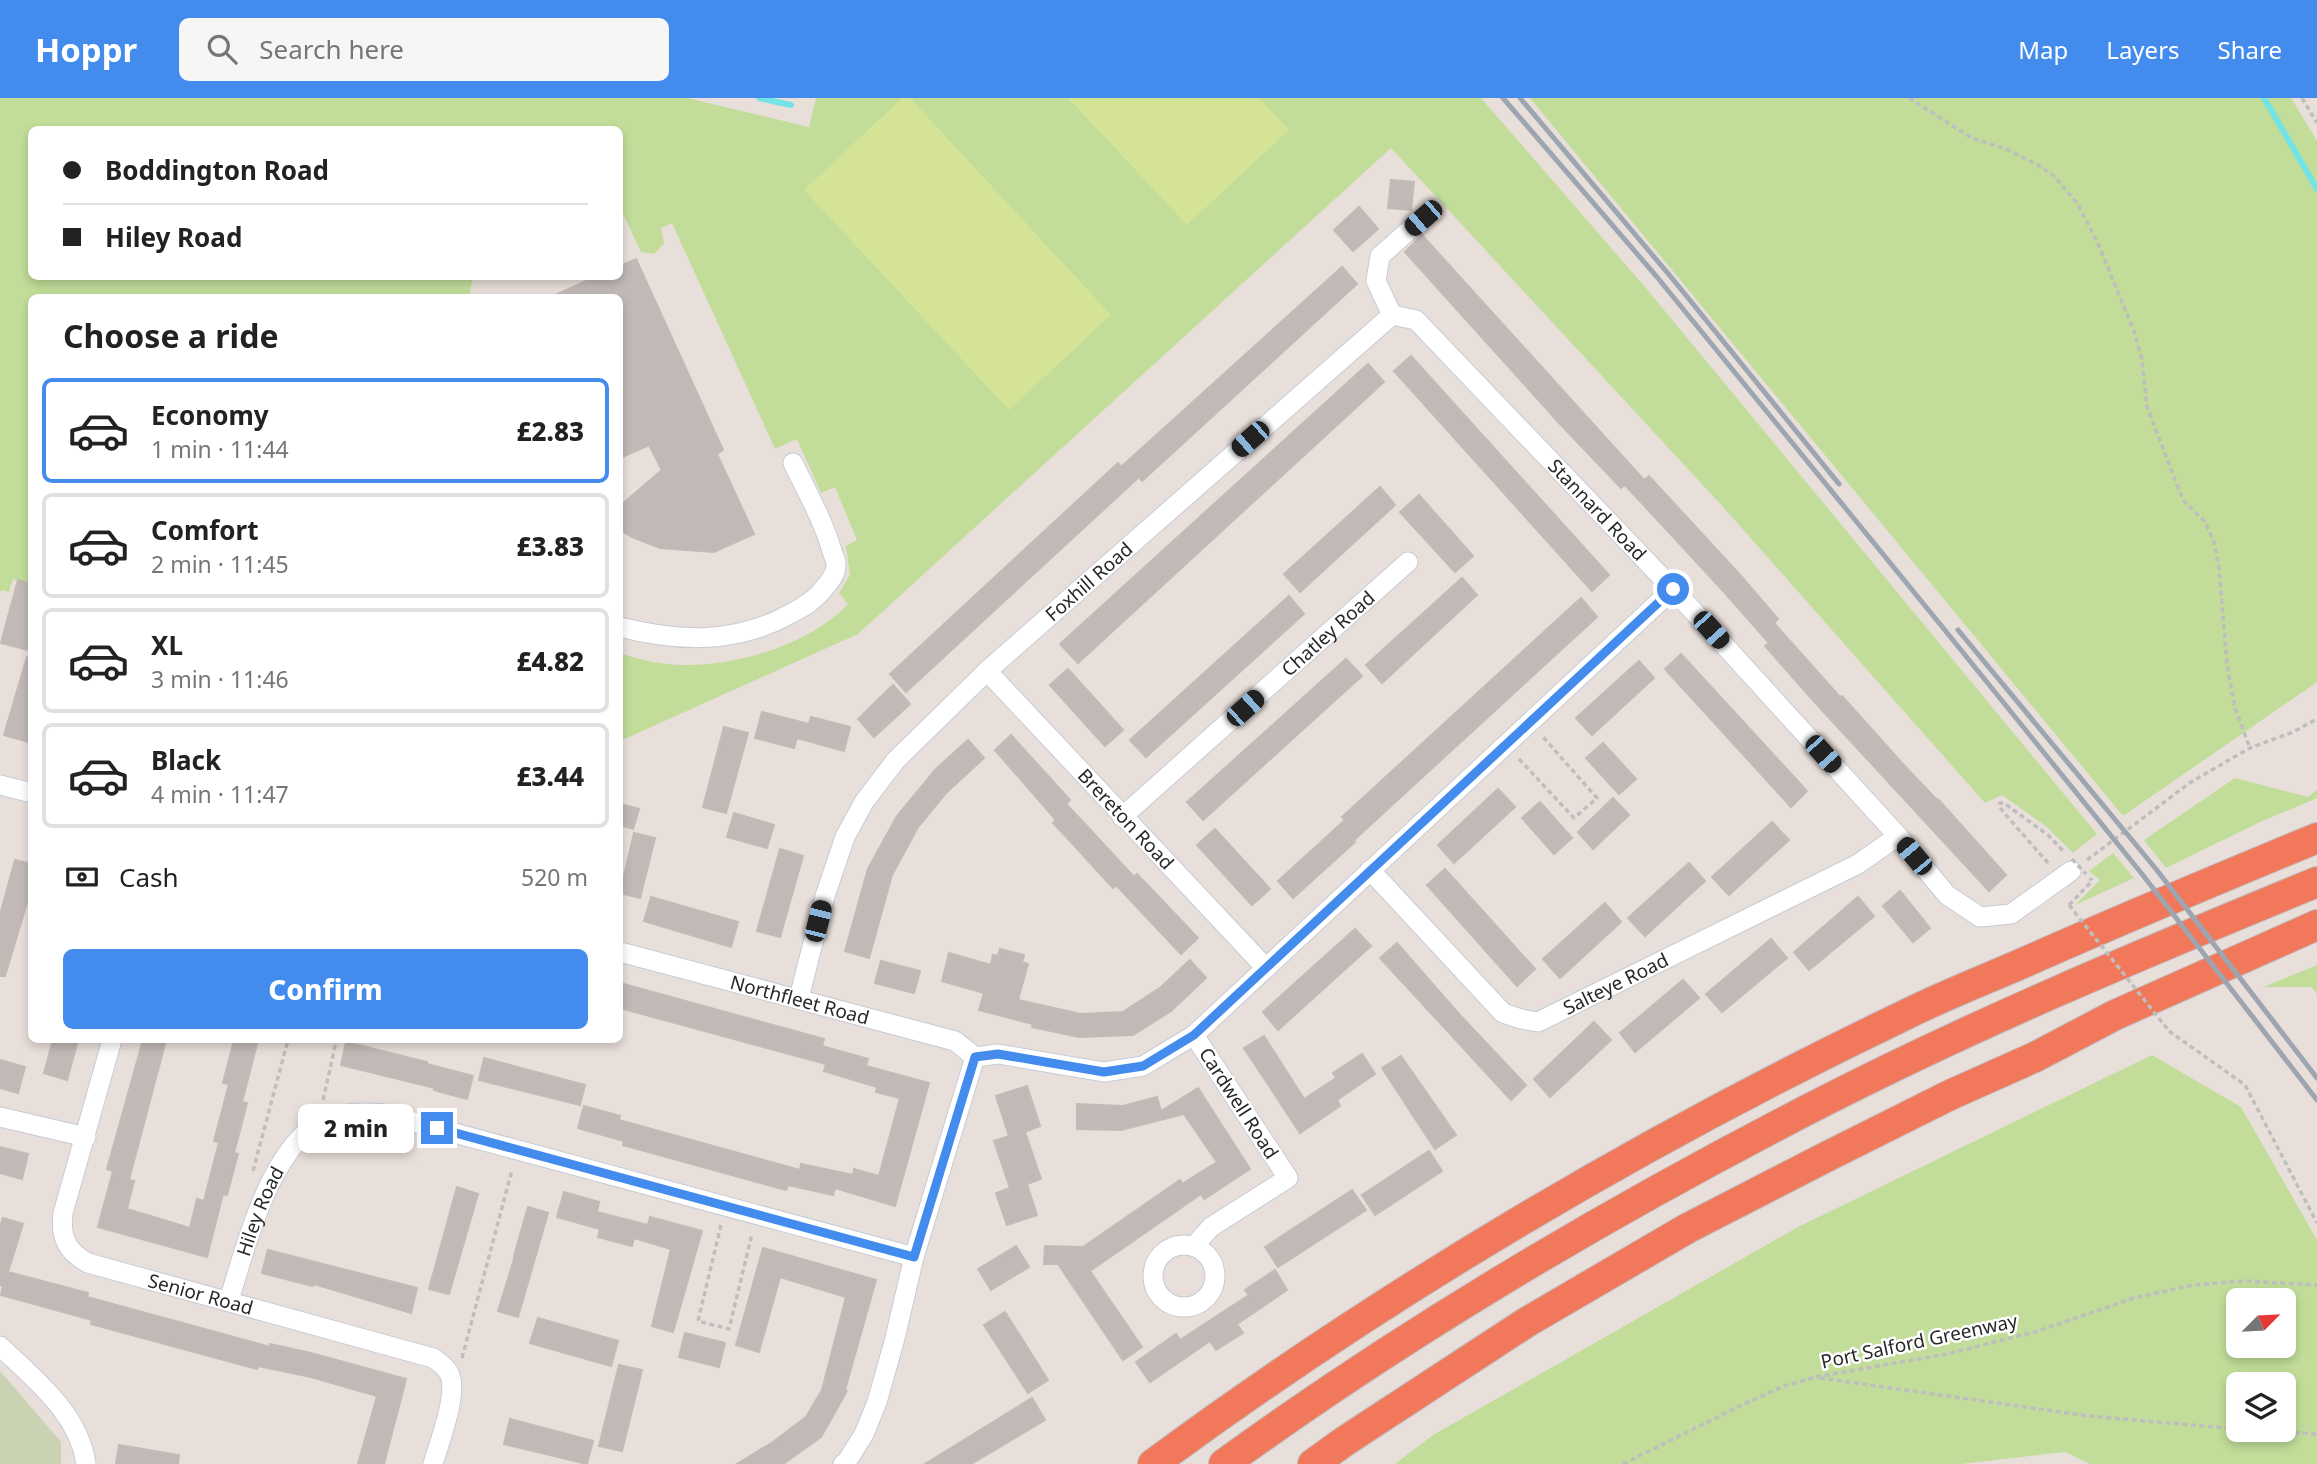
<!DOCTYPE html>
<html lang="en">
<head>
<meta charset="utf-8">
<style>
	body { margin:0; font-family:"Noto Sans",sans-serif; background:#f6f6f6; color:#222; height:100vh; display:flex; flex-direction:column; font-size:26px; white-space:nowrap }
	* { box-sizing:border-box; margin:0 }
	p { font-size:23px; color:#767676 }
	.icon { flex:none; width:38px; height:38px; fill:none; stroke:currentColor; stroke-width:2; stroke-linecap:round; stroke-linejoin:round }
	.map { position:relative; flex:1; overflow:hidden }
	.details { position:absolute; left:28px; top:196px; width:595px; height:749px; display:flex; flex-direction:column; background:#fff; border-radius:10px; box-shadow:0 4px 10px #0003 }
	.details>* { flex:none }
	.banner { position:absolute; left:28px; top:28px; width:595px; height:154px; border-radius:10px; box-shadow:0 4px 10px #0003; display:grid; align-content:center; height:154px; padding:0 35px; background:#fff }
	.needle { width:46px; rotate:66deg }
	.tools { position:absolute; left:2226px; top:1190px; display:grid; gap:14px }
	.tools a { display:grid; place-items:center; width:70px; height:70px; border-radius:10px; background:#fff; box-shadow:0 4px 10px #0003; font-size:35px }
	.end { position:absolute; width:32px; height:32px; margin:-16px; border:9px solid #438ced; background:#fff; box-shadow:0 0 0 4px #fff }
	.from { border-radius:50% }
	.bubble { position:absolute; height:49px; border-radius:10px; background:#fff; box-shadow:0 4px 10px #0003; font-size:23px; font-weight:800; line-height:49px; text-align:center }
	.car { position:absolute; width:21px; height:42px; margin:-21px -10px; border-radius:9px; box-shadow:0 0 5px 2px #0007; background:linear-gradient(#222 24%,#8ab4d8 0 40%,#222 0 76%,#8ab4d8 0 86%,#222 0) }
	.banner b { display:flex; align-items:center; gap:24px; height:66px; font-size:26px }
	.banner b+b { border-top:2px solid #e0e0e0 }
	.banner i { width:18px; height:18px; background:#222 }
	ul { padding:0; list-style:none }
	li { display:flex; align-items:center; gap:21px; height:105px; margin:0 14px 10px; padding:0 21px; border:4px solid #e0e0e0; border-radius:10px }
	li div { flex:1 }
	li b { display:block; font-size:26px }
	li em { font-style:normal; font-weight:800 }
	li.active { border-color:#438ced }
	li>.icon { width:63px; height:63px; stroke-width:1.5 }
	h2 { padding:0 35px; font-size:32px; line-height:84px }
	.pay { display:flex; align-items:center; gap:18px; height:77px; padding:0 35px; font-size:26px }
	.pay p { margin-inline-start:auto }
	.cta { display:flex; gap:14px; margin-top:auto; padding:14px 35px }
	.cta a { flex:1; height:80px; border-radius:10px; background:#438ced; color:#fff; font-size:28px; font-weight:800; line-height:80px; text-align:center }
	header { display:flex; align-items:center; gap:42px; box-sizing:border-box; height:98px; padding:0 35px; background:#438ced; color:#fff }
	header strong { font-size:33px }
	nav { display:flex; gap:38px; margin-inline-start:auto; font-size:24px }
	.search { width:490px; height:63px; background:#f6f6f6; display:flex; align-items:center; gap:18px; box-sizing:border-box; padding:0 24px; border-radius:10px; color:#767676; font-size:26px }
	.map>svg:first-child { display:block }
</style>
</head>
<body>
<header>
<strong>Hoppr</strong>
<div class="search"><svg class="icon" aria-label="search" viewBox="0 0 24 24"><circle cx="10" cy="10" r="6"/><path d="M15 15l6 6"/></svg>Search here</div>
<nav><a>Map</a><a>Layers</a><a>Share</a></nav>
</header>
<div class="map">
<svg width="2317" height="1366" viewBox="0 0 2317 1366">
	<rect width="100%" height="100%" fill="#e9dfda"/>
	<!-- green -->
	<g fill="#c1dd99" fill-rule="evenodd">
		<path d="M0,0H687L809,29L816,0H1481L1645,189L2097,736L2073,755L2047,729L2002,697L1985,705L1724,410L1391,50L858,536L620,643V555C640,562 662,567 684,567C737,568 811,546 848,506L839,495L850,477L846,448L857,442L835,389L821,395L797,341L775,351L672,125L661,130L664,145L654,156L641,154L620,109V32H32V178L473,179L469,200H32L31,486L13,481L9,494L1,492L0,498Z"/>
		<path d="M1530,0H2291L2317,43V584L2123,718Z"/>
		<path d="M2235,680L2308,699L2317,692V700L2258,725L2166,770L2144,742Z"/>
		<path d="M2113,755L2134,780L2075,807L2100,782L2089,773Z"/>
		<path d="M2317,867V896L2311,889H2263Z"/>
		<path d="M2152,957L2241,1009L2317,1142V1366H2090L2065,1354L1961,1366H1395L1433,1337L1798,1129ZM2238,1202H2284V1248H2238ZM2238,1286H2284V1332H2238Z"/>
	</g>
	<!-- cemetery -->
	<path fill="#c9d2b2" d="M0,1273L61,1344V1366H0Z"/>
	<!-- pitch -->
	<g fill="#d5e396">
		<path d="M902,0H910L1111,217L1009,312L804,92Z"/>
		<path d="M1068,0H1259L1289,32L1187,127Z"/>
	</g>
	<g fill="none" stroke-linecap="round" stroke-linejoin="round">
		<!-- stream -->
		<g stroke="#73e3e5" stroke-width="6">
			<path d="M759,0L791,7"/>
			<path d="M2264,0L2317,91"/>
		</g>
	</g>
	<!-- building -->
	<g fill="#c1b9b7" stroke="#c4bab4" stroke-width="2">
		<path d="M1391,82L1414,84L1411,112L1388,110Z"/>
		<path d="M1359,109L1378,131L1353,153L1334,132Z"/>
		<path d="M1422,137L1644,382L1649,378L1741,478L1778,521L1774,525L1840,599L1842,598L1901,664L1937,702L1938,701L2006,777L1989,793L1819,609L1765,548L1769,545L1725,495L1625,387L1621,390L1560,326L1405,154Z"/>
		<path d="M636,161L723,352L717,356L754,436L714,454L660,450L632,439L620,432V408L662,372L649,347L620,360V200H549L597,178H620V168Z"/>
		<path d="M1342,169L1357,186L1142,383L1139,379L906,594L890,576L1118,365L1121,369Z"/>
		<path d="M1411,258L1609,477L1592,493L1394,273Z"/>
		<path d="M1368,266L1384,284L1078,565L1060,546Z"/>
		<path d="M1380,389L1395,407L1300,494L1284,476Z"/>
		<path d="M1419,397L1473,458L1455,474L1400,414Z"/>
		<path d="M1462,480L1477,497L1382,585L1366,567Z"/>
		<path d="M18,482L32,486V553L1,545Z"/>
		<path d="M1289,498L1304,516L1146,659L1130,642Z"/>
		<path d="M1581,500L1597,519L1354,742L1355,744L1293,800L1278,783L1345,722L1342,719Z"/>
		<path d="M1681,556L1807,693L1791,709L1665,571Z"/>
		<path d="M27,559H32V645L4,637Z"/>
		<path d="M1346,561L1362,578L1203,722L1187,704Z"/>
		<path d="M1639,563L1654,580L1592,637L1576,620Z"/>
		<path d="M1068,571L1123,632L1105,648L1050,587Z"/>
		<path d="M893,587L910,606L874,639L858,621Z"/>
		<path d="M762,614L809,626L811,619L850,629L844,653L797,640L794,650L755,640Z"/>
		<path d="M724,629L748,635L726,715L703,709Z"/>
		<path d="M1011,637L1070,702L1066,706L1085,726L1134,779L1137,776L1198,840L1181,856L1116,787L1113,790L1071,744L1053,725L1056,722L995,652Z"/>
		<path d="M968,642L984,660L946,695L918,729L892,777L869,860L845,853L868,771L897,718L936,671Z"/>
		<path d="M1603,645L1636,681L1619,696L1586,660Z"/>
		<path d="M1498,691L1515,709L1454,765L1438,747Z"/>
		<path d="M1613,700L1629,717L1593,751L1578,734Z"/>
		<path d="M1540,704L1572,740L1554,756L1522,720Z"/>
		<path d="M620,706L639,711L633,731L620,727Z"/>
		<path d="M734,715L774,727L767,750L727,739Z"/>
		<path d="M1772,724L1789,742L1729,797L1712,779Z"/>
		<path d="M1215,731L1270,791L1252,807L1197,747Z"/>
		<path d="M634,735L655,740L640,800L620,795Z"/>
		<path d="M780,751L803,758L780,839L757,833Z"/>
		<path d="M15,762L32,766V788L5,878H0V817Z"/>
		<path d="M1689,765L1705,783L1645,838L1628,820Z"/>
		<path d="M1445,771L1535,871L1517,888L1427,787Z"/>
		<path d="M1900,793L1930,830L1913,844L1883,808Z"/>
		<path d="M651,799L738,824L731,849L644,823Z"/>
		<path d="M1858,799L1874,818L1809,872L1794,854Z"/>
		<path d="M1605,805L1621,824L1560,880L1543,861Z"/>
		<path d="M1355,831L1371,848L1278,932L1263,914Z"/>
		<path d="M1771,841L1787,860L1722,914L1706,896Z"/>
		<path d="M1397,845L1458,915L1526,987L1511,1002L1380,860Z"/>
		<path d="M1000,851L1024,857L1022,864L1028,866L1018,902L1081,916L1123,914L1161,889L1190,862L1206,880L1171,913L1133,937L1079,939L1032,929L1033,926L979,912L984,895L942,883L949,855L991,867L993,857L998,858Z"/>
		<path d="M881,863L920,873L914,895L875,885Z"/>
		<path d="M1683,882L1699,900L1635,954L1620,935Z"/>
		<path d="M620,885L824,941L822,948L868,961L866,968L929,985L895,1108L835,1090L833,1097L788,1087L786,1092L623,1047L624,1043L578,1030L584,1008L620,1018L619,1022L800,1072L801,1066L853,1077L854,1071L879,1078L900,1000L876,994L877,989L824,973L826,966L620,910Z"/>
		<path d="M1594,924L1611,942L1550,999L1534,981Z"/>
		<path d="M1264,938L1304,1001L1336,980L1333,975L1362,956L1375,976L1337,1002L1340,1008L1300,1035L1244,950Z"/>
		<path d="M53,942H78L67,982L44,975Z"/>
		<path d="M143,942H166L129,1082L134,1083L127,1111L190,1130L197,1101L204,1103L219,1044L214,1043L229,986L223,985L234,942H258L242,1004L247,1005L234,1055L238,1056L227,1097L223,1096L207,1159L98,1129L113,1073L107,1071Z"/>
		<path d="M346,944L427,964V966L473,978L467,1001L434,992L435,990L341,967Z"/>
		<path d="M1401,958L1456,1037L1435,1051L1382,970Z"/>
		<path d="M484,960L585,987L580,1007L479,982Z"/>
		<path d="M0,962L25,969L18,995L0,990Z"/>
		<path d="M1027,988L1040,1028L1025,1034L1041,1081L1027,1086L1037,1117L1007,1127L996,1095L1010,1090L994,1043L1009,1038L996,998Z"/>
		<path d="M1198,990L1250,1071L1204,1101L1201,1096L1090,1173L1142,1249L1123,1262L1058,1166H1044L1045,1148L1083,1149L1180,1082L1182,1086L1217,1064L1184,1016L1121,1032L1077,1031V1006L1123,1008L1157,999L1161,1013Z"/>
		<path d="M0,1049L28,1056L22,1081L0,1075Z"/>
		<path d="M1429,1053L1442,1073L1375,1117L1362,1097Z"/>
		<path d="M457,1089L478,1096L449,1196L429,1191Z"/>
		<path d="M1352,1092L1366,1112L1278,1169L1265,1149Z"/>
		<path d="M564,1094L599,1104L597,1114L648,1127L650,1119L702,1133L673,1234L652,1228L671,1151L634,1140L632,1148L598,1139L600,1131L557,1119Z"/>
		<path d="M528,1109L548,1115L518,1219L498,1213L515,1158H514Z"/>
		<path d="M3,1120L23,1126L8,1174L88,1195L87,1199L179,1224L270,1249V1246L311,1255L406,1281L384,1366H358L377,1298L311,1279L258,1268L257,1271L91,1226L92,1222L1,1197L3,1188L0,1187V1129Z"/>
		<path d="M1016,1148L1029,1169L991,1192L978,1171Z"/>
		<path d="M763,1150L876,1182L845,1292L847,1293L821,1339L783,1366H737L773,1344L806,1319L822,1292L846,1199L780,1179L759,1254L736,1247Z"/>
		<path d="M268,1152L417,1190L411,1215L314,1186L313,1188L262,1175Z"/>
		<path d="M1275,1172L1287,1192L1237,1226L1243,1235L1216,1252L1210,1243L1150,1284L1136,1264L1176,1236L1180,1242L1249,1197L1245,1192Z"/>
		<path d="M1005,1214L1048,1282L1028,1295L984,1227Z"/>
		<path d="M538,1220L618,1243L611,1268L530,1245Z"/>
		<path d="M685,1235L725,1245L719,1269L679,1259Z"/>
		<path d="M619,1267L642,1272L622,1353L599,1348Z"/>
		<path d="M1032,1300L1045,1322L971,1366H925Z"/>
		<path d="M510,1321L593,1343L587,1366L504,1346Z"/>
		<path d="M119,1347L179,1357L178,1366H116Z"/>
	</g>
	<g fill="none" stroke-linecap="round" stroke-linejoin="round">
		<defs>
			<g id="minor">
				<path id="s1" d="M1392,217L1416,222L1673,491L1898,738L1947,797L1980,819L2011,816L2071,773"/>
				<path d="M620,529C678,544 736,546 790,516C801,510 811,505 820,495C826,488 836,478 836,468C837,464 833,457 832,453C823,422 807,394 793,365"/>
				<path id="s2" d="M987,573L1265,869"/>
				<path d="M0,687L32,695"/>
				<path id="s3" d="M1122,719L1408,464"/>
				<path id="s4" d="M1370,772L1503,915L1521,921L1538,924L1858,766L1898,738"/>
				<path id="s5" d="M620,854L955,943L975,959"/>
				<path id="s6" d="M799,900L825,798L845,739L864,704L896,662L987,573L1392,217L1376,183L1380,158L1423,120"/>
				<path id="s7" d="M112,942L63,1115C60,1139 67,1154 88,1165L433,1260C439,1264 445,1268 449,1275C459,1294 439,1345 433,1366"/>
				<path d="M975,959L998,956L1104,974L1143,968L1194,937L1673,491"/>
				<path d="M0,1019L86,1039"/>
				<circle cx="1184" cy="1178" r="31"/>
				<path d="M1194,1148L1211,1129L1288,1080L1194,937"/>
				<path id="s8" d="M229,1202C246,1149 273,1034 335,1018C351,1014 368,1015 384,1016L914,1159"/>
				<path d="M0,1248C35,1282 79,1315 86,1366"/>
				<path d="M843,1366L847,1363L864,1336L877,1304L894,1244L914,1159L975,959"/>
			</g>
			<g id="highway">
				<path d="M1153,1366C1386,1194 1646,1041 1907,916C1945,897 1984,882 2023,865C2120,822 2218,781 2317,740"/>
				<path d="M1224,1366C1407,1233 1604,1117 1805,1013C1971,927 2144,855 2317,784"/>
				<path d="M1313,1366L1345,1343L1527,1224L1688,1130L1830,1057L1950,997L2035,959L2115,917L2317,827"/>
			</g>
		</defs>
		<!-- minor casing -->
		<use href="#minor" stroke="#c5ccd5" stroke-width="21"/>
		<!-- highway casing -->
		<use href="#highway" stroke="#bebebe" stroke-width="32"/>
		<!-- path -->
		<g stroke="#bebebe" stroke-width="3.5" stroke-dasharray="5 3.5" stroke-linecap="butt">
			<path d="M1909,0L1972,40L2006,51L2038,67L2053,77L2078,106L2099,148L2134,233L2142,262L2147,309L2183,402L2205,424L2214,444L2219,469L2227,567L2235,610L2250,650"/>
			<path d="M2302,0L2317,25"/>
			<path d="M1519,661L1574,720L1597,700L1543,639"/>
			<path d="M2087,762L2191,684L2250,650L2293,634L2317,621"/>
			<path d="M2048,765L2005,716L1999,708L2000,705H2004L2048,737L2065,755"/>
			<path d="M2069,807L2092,783L2090,780"/>
			<path d="M2169,933L2245,987L2317,1125"/>
			<path d="M323,1002L336,944L328,942"/>
			<path d="M253,1073L288,942"/>
			<path d="M721,1127L698,1223L729,1231L752,1136"/>
			<path d="M462,1260L512,1072"/>
			<path d="M1820,1280L2089,1318L2238,1331"/>
			<path d="M2252,1332L2317,1336"/>
			<path d="M1623,1366L1744,1306L1784,1288L1815,1279L1947,1256L2038,1233L2134,1200L2193,1187L2245,1183L2317,1187"/>
		</g>
		<!-- minor -->
		<use href="#minor" stroke="#fff" stroke-width="19"/>
		<!-- highway -->
		<use href="#highway" stroke="#f2785c" stroke-width="30"/>
		<!-- rail -->
		<g stroke="#9da5b1" stroke-width="5">
			<path d="M1503,0L1657,179L1944,531L2142,776L2317,1002"/>
			<path d="M1520,0L1671,179L1839,386"/>
			<path d="M1958,532L2156,771L2317,980"/>
		</g>
		<!-- path-bridge -->
		<g stroke="#bebebe" stroke-width="3.5" stroke-dasharray="5 3.5" stroke-linecap="butt">
			<path d="M2072,761L2086,776"/>
			<path d="M2069,807L2169,933"/>
		</g>
	</g>
	<g fill="none" stroke-linecap="round" stroke-linejoin="round">
		<!-- route -->
		<path stroke="#438ced" stroke-width="9" d="M437,1030L914,1159L975,959L998,956L1104,974L1143,968L1194,937L1673,491"/>
	</g>
	<g text-anchor="middle" dominant-baseline="central" stroke-width="5" stroke-linejoin="round" paint-order="stroke">
		<!-- street labels -->
		<g font-size="19" fill="#282828" stroke="#fff">
			<text stroke="none"><textPath href="#s1" startOffset="287">Stannard Road</textPath></text>
			<text stroke="none"><textPath href="#s6" startOffset="523">Foxhill Road</textPath></text>
			<text stroke="none"><textPath href="#s3" startOffset="276">Chatley Road</textPath></text>
			<text stroke="none"><textPath href="#s2" startOffset="203">Brereton Road</textPath></text>
			<text stroke="none"><textPath href="#s4" startOffset="318">Salteye Road</textPath></text>
			<text stroke="none"><textPath href="#s5" startOffset="186">Northfleet Road</textPath></text>
			<text transform="translate(1239 1005) rotate(57)">Cardwell Road</text>
			<text stroke="none"><textPath href="#s8" startOffset="94">Hiley Road</textPath></text>
			<text stroke="none"><textPath href="#s7" startOffset="357">Senior Road</textPath></text>
			<text transform="translate(1919 1243) rotate(-12)">Port Salford Greenway</text>
		</g>
	</g>
</svg>
<div class="tools">
<a><svg class="needle" viewBox="-14 -14 28 28"><path d="M0-13l5 13h-10z" fill="#e53935"/><path d="M0 13l5-13h-10z" fill="#767676"/></svg></a>
<a><svg class="icon" aria-label="layers" viewBox="0 0 24 24"><path d="M12 4l9 5-9 5-9-5zM3 14l9 5 9-5"/></svg></a>
</div>
<i class="end from" style="left:1673px;top:491px"></i>
<i class="end" style="left:437px;top:1030px"></i>
<div class="bubble" style="left:298px;top:1006px;width:116px">2 min</div>
<i class="car" style="left:1423px;top:120px;rotate:229deg"></i>
<i class="car" style="left:1250px;top:341px;rotate:229deg"></i>
<i class="car" style="left:1711px;top:532px;rotate:138deg"></i>
<i class="car" style="left:1245px;top:610px;rotate:48deg"></i>
<i class="car" style="left:1823px;top:656px;rotate:138deg"></i>
<i class="car" style="left:1914px;top:758px;rotate:320deg"></i>
<i class="car" style="left:818px;top:823px;rotate:14deg"></i>
<div class="banner">
<b><i class="from"></i>Boddington Road</b>
<b><i></i>Hiley Road</b>
</div>
<section class="details">
<h2>Choose a ride</h2>
<ul>
<li class="active"><svg class="icon" aria-label="car" viewBox="0 0 24 24"><path d="M5 17H2v-5l4-1 3-4h7l3 4 3 1v5h-3M9 17h6M6 11h13"/><circle cx="7" cy="17" r="2"/><circle cx="17" cy="17" r="2"/></svg><div><b>Economy</b><p>1 min · 11:44</p></div><em>£2.83</em></li>
<li><svg class="icon" aria-label="car" viewBox="0 0 24 24"><path d="M5 17H2v-5l4-1 3-4h7l3 4 3 1v5h-3M9 17h6M6 11h13"/><circle cx="7" cy="17" r="2"/><circle cx="17" cy="17" r="2"/></svg><div><b>Comfort</b><p>2 min · 11:45</p></div><em>£3.83</em></li>
<li><svg class="icon" aria-label="car" viewBox="0 0 24 24"><path d="M5 17H2v-5l4-1 3-4h7l3 4 3 1v5h-3M9 17h6M6 11h13"/><circle cx="7" cy="17" r="2"/><circle cx="17" cy="17" r="2"/></svg><div><b>XL</b><p>3 min · 11:46</p></div><em>£4.82</em></li>
<li><svg class="icon" aria-label="car" viewBox="0 0 24 24"><path d="M5 17H2v-5l4-1 3-4h7l3 4 3 1v5h-3M9 17h6M6 11h13"/><circle cx="7" cy="17" r="2"/><circle cx="17" cy="17" r="2"/></svg><div><b>Black</b><p>4 min · 11:47</p></div><em>£3.44</em></li>
</ul>
<div class="pay"><svg class="icon" aria-label="cash" viewBox="0 0 24 24"><path d="M3 7h18v10H3z"/><circle cx="12" cy="12" r="2"/></svg>Cash<p>520 m</p></div>
<div class="cta"><a>Confirm</a></div>
</section>
</div>
</body>
</html>
